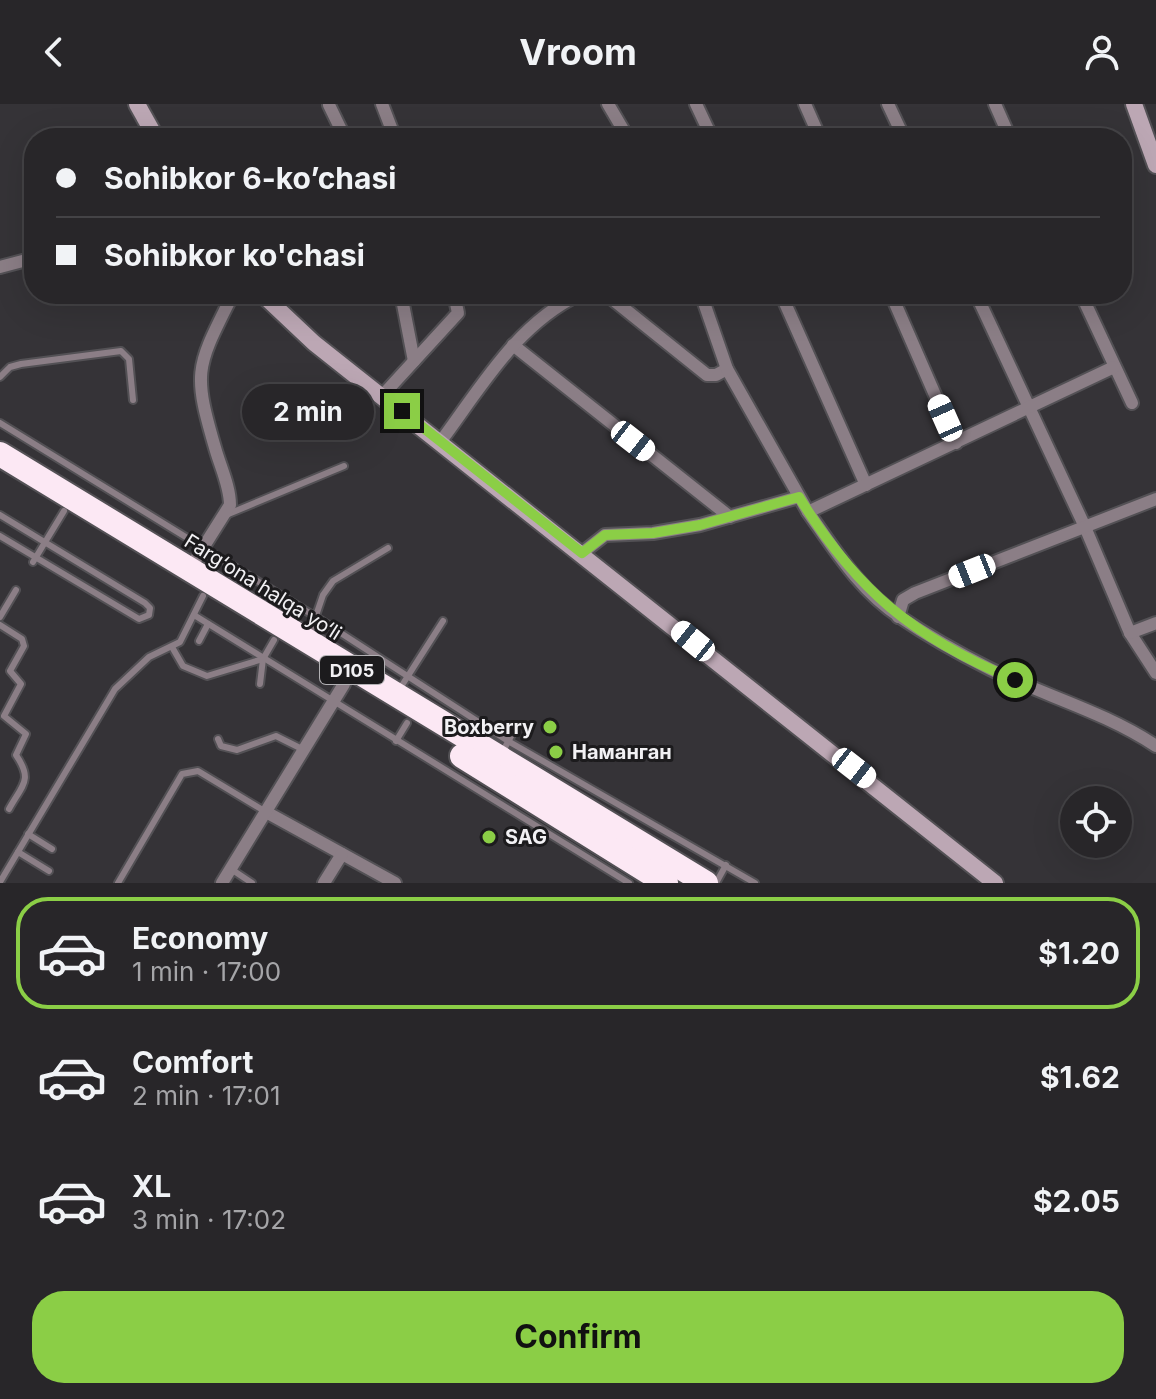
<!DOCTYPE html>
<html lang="en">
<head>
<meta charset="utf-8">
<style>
	body { margin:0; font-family:Inter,sans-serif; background:#343235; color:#f1f3f6; height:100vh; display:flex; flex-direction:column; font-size:30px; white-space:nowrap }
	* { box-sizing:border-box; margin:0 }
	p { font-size:26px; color:#a5a5a8 }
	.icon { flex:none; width:44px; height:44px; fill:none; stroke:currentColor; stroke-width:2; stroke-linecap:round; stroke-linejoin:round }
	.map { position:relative; height:779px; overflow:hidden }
	.drawer { display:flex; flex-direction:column; background:#282629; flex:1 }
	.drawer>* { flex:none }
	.top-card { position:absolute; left:24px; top:24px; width:1108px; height:176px; border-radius:32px; box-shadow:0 8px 32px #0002,0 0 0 2px #444346; display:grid; align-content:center; height:176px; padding:0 32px; background:#282629 }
	.buttons { position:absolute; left:1060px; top:682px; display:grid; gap:16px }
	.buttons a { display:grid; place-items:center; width:72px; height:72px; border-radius:50%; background:#282629; box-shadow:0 8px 32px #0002,0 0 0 2px #444346; font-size:40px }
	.end { position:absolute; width:36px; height:36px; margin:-18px; border:10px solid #8bce46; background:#111; box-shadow:0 0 0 4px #111 }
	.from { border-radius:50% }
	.bubble { position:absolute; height:56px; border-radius:28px; background:#282629; box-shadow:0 8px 32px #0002,0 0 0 2px #444346; font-size:26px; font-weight:700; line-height:56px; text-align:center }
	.car { position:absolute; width:24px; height:48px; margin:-24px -12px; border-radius:10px; box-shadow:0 0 6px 2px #0007; background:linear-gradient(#fff 24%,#345 0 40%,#fff 0 76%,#345 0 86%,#fff 0) }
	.top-card b { display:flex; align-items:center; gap:28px; height:76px; font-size:30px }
	.top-card b+b { border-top:2px solid #444346 }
	.top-card i { width:20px; height:20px; background:#f1f3f6 }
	ul { padding:14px 0 0; list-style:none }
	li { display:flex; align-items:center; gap:24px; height:112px; margin:0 16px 12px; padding:0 16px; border:4px solid transparent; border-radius:32px }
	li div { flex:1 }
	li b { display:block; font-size:30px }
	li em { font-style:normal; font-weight:700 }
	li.current { border-color:#8bce46 }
	li>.icon { width:72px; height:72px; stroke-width:1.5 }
	.primary-button { display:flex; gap:16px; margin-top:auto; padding:16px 32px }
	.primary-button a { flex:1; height:92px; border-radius:32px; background:#8bce46; color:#111; font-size:32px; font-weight:700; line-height:92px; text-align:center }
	header { display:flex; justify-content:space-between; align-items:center; height:104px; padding:0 32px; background:#282629; font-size:36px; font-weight:700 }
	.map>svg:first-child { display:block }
</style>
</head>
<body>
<header><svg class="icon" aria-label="back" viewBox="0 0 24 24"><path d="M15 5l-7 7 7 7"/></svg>Vroom<svg class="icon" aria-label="person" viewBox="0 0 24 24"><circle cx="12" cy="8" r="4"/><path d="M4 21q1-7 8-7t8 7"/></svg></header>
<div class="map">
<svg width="1156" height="779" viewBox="0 0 1156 779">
	<rect width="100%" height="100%" fill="#353337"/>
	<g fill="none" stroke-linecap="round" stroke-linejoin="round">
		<defs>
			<g id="lane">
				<path d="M0,273L10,263L21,260L121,247L129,255L133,296"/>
				<path d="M0,319L316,513L508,637L755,779"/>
				<path d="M0,411L145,499L150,504L149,511L139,515L0,432"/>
				<path d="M226,411L344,362"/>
				<path d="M33,458L64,407"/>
				<path d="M194,511L629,779"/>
				<path d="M0,513L16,486"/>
				<path d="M0,521L22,535L24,542L10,567L21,580L4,612L26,630L16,651C33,676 23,680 9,705"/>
				<path d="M309,532L323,491L333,477L388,444"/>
				<path d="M199,537L208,520"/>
				<path d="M172,543L183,562L207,572L263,555L274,536"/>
				<path d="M260,580L263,555"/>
				<path d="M399,586L443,517"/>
				<path d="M218,635L221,642L237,646L276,632L304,646"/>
				<path d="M396,637L407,619"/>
				<path d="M502,649L517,621"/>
				<path d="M28,730L52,745"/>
				<path d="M18,748L49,767"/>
				<path d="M231,765L252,779"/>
				<path d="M0,778L115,585L149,553L180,538L203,492"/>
				<path d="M118,779L182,670L198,667L266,708"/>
				<path d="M716,779L726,761"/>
			</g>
			<g id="street">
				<path d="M382,0L395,34"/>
				<path d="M608,0L628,34"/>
				<path d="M696,0L712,34"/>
				<path d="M805,0L820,34"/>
				<path d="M888,0L904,34"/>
				<path d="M995,0L1010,34"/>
				<path d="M329,1L345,34"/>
				<path d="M0,163L34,154"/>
				<path d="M401,190L414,257"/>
				<path d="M606,190L707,271H716L727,265"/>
				<path d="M701,190L727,265L808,408"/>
				<path d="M781,190L866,381"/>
				<path d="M891,190L956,339"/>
				<path d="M976,190L1085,423L1130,529L1156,569"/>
				<path d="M1081,190L1132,299"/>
				<path d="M513,241L730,413"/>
				<path d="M1114,263L808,408C835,446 860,487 900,513C928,532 960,550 990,565C1045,592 1105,608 1156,642"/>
				<path d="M382,292L458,209L454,190"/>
				<path d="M441,337C482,282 517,220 580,190"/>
				<path d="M582,449L605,431L653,429L700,421L799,393"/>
				<path d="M189,466L230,401C230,383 221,364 216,347C192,266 196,264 233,190"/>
				<path d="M898,513L903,496L915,489L1156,395"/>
				<path d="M1130,529L1156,519"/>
				<path d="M266,708L395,779"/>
				<path d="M222,779L344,580"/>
				<path d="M324,779L342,750"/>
			</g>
			<g id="secondary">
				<path d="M137,0L156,34"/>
				<path d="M1134,0L1156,61"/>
				<path d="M262,190L314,239L995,779"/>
			</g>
			<g id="highway">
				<path d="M0,350L706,779"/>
				<path d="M462,652L666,779"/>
			</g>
		</defs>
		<!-- lane casing -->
		<use href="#lane" stroke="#535155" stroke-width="10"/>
		<!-- street casing -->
		<use href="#street" stroke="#535155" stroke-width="16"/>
		<!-- secondary casing -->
		<use href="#secondary" stroke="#535155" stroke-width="20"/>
		<!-- highway casing -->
		<use href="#highway" stroke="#535155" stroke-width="28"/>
		<!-- lane -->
		<use href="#lane" stroke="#8b7e86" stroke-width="6"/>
		<!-- street -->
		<use href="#street" stroke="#8b7e86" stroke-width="12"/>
		<!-- secondary -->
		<use href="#secondary" stroke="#bca7b4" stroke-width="16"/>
		<!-- highway -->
		<use href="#highway" stroke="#fce8f4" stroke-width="24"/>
	</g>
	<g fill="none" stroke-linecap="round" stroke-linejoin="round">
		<!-- route -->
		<path stroke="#8bce46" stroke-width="10" d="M402,307L582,449L605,431L653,429L700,421L799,393C857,487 913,533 1015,576"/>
	</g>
	<!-- markers -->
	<g fill="#8bce46" stroke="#1c1b1d" stroke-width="3">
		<circle cx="550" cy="623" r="8"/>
		<circle cx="556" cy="648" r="8"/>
		<circle cx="489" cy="733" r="8"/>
	</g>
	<g text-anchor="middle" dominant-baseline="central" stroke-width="6" stroke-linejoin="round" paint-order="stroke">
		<!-- shield labels -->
		<rect fill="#1c1b1d" stroke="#b2b1b4" stroke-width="2" x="320" y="552" width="64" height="28" rx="6"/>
		<g font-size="18" font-weight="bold" fill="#f2f1f4">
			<text x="352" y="566">D105</text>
		</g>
		<!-- street labels -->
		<g font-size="20" fill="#f2f1f4" stroke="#1c1b1d">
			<text transform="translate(263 483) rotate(32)">Farg‘ona halqa yo‘li</text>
		</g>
		<!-- poi labels -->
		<g font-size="20" font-weight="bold" fill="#f2f1f4" stroke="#1c1b1d" text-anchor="start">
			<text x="534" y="623" text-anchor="end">Boxberry</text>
			<text x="572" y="648">Наманган</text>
			<text x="505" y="733">SAG</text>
		</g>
	</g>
</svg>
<div class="buttons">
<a><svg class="icon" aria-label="locate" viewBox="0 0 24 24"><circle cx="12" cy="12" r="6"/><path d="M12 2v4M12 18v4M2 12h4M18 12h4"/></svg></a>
</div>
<i class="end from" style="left:1015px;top:576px"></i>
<i class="end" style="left:402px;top:307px"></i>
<div class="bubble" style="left:242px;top:280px;width:132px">2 min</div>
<i class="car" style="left:945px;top:314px;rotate:336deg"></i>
<i class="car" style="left:633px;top:337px;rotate:128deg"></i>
<i class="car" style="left:972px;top:467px;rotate:248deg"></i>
<i class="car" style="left:693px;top:537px;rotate:309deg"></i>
<i class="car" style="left:854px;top:664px;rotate:128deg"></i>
<div class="top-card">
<b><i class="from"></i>Sohibkor 6-koʼchasi</b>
<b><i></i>Sohibkor ko'chasi</b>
</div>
</div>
<section class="drawer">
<ul>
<li class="current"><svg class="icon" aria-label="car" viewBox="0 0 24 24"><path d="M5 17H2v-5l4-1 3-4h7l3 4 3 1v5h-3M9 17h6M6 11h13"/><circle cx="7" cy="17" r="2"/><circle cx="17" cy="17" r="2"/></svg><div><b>Economy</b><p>1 min · 17:00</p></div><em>$1.20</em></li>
<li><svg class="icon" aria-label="car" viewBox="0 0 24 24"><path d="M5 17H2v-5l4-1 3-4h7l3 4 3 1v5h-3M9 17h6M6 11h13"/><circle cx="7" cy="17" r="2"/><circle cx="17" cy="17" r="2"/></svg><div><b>Comfort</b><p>2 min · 17:01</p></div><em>$1.62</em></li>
<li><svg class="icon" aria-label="car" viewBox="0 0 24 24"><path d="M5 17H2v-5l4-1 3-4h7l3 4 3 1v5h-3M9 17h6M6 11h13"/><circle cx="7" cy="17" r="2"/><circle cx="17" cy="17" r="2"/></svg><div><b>XL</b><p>3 min · 17:02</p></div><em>$2.05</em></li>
</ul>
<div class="primary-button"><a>Confirm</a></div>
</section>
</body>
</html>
